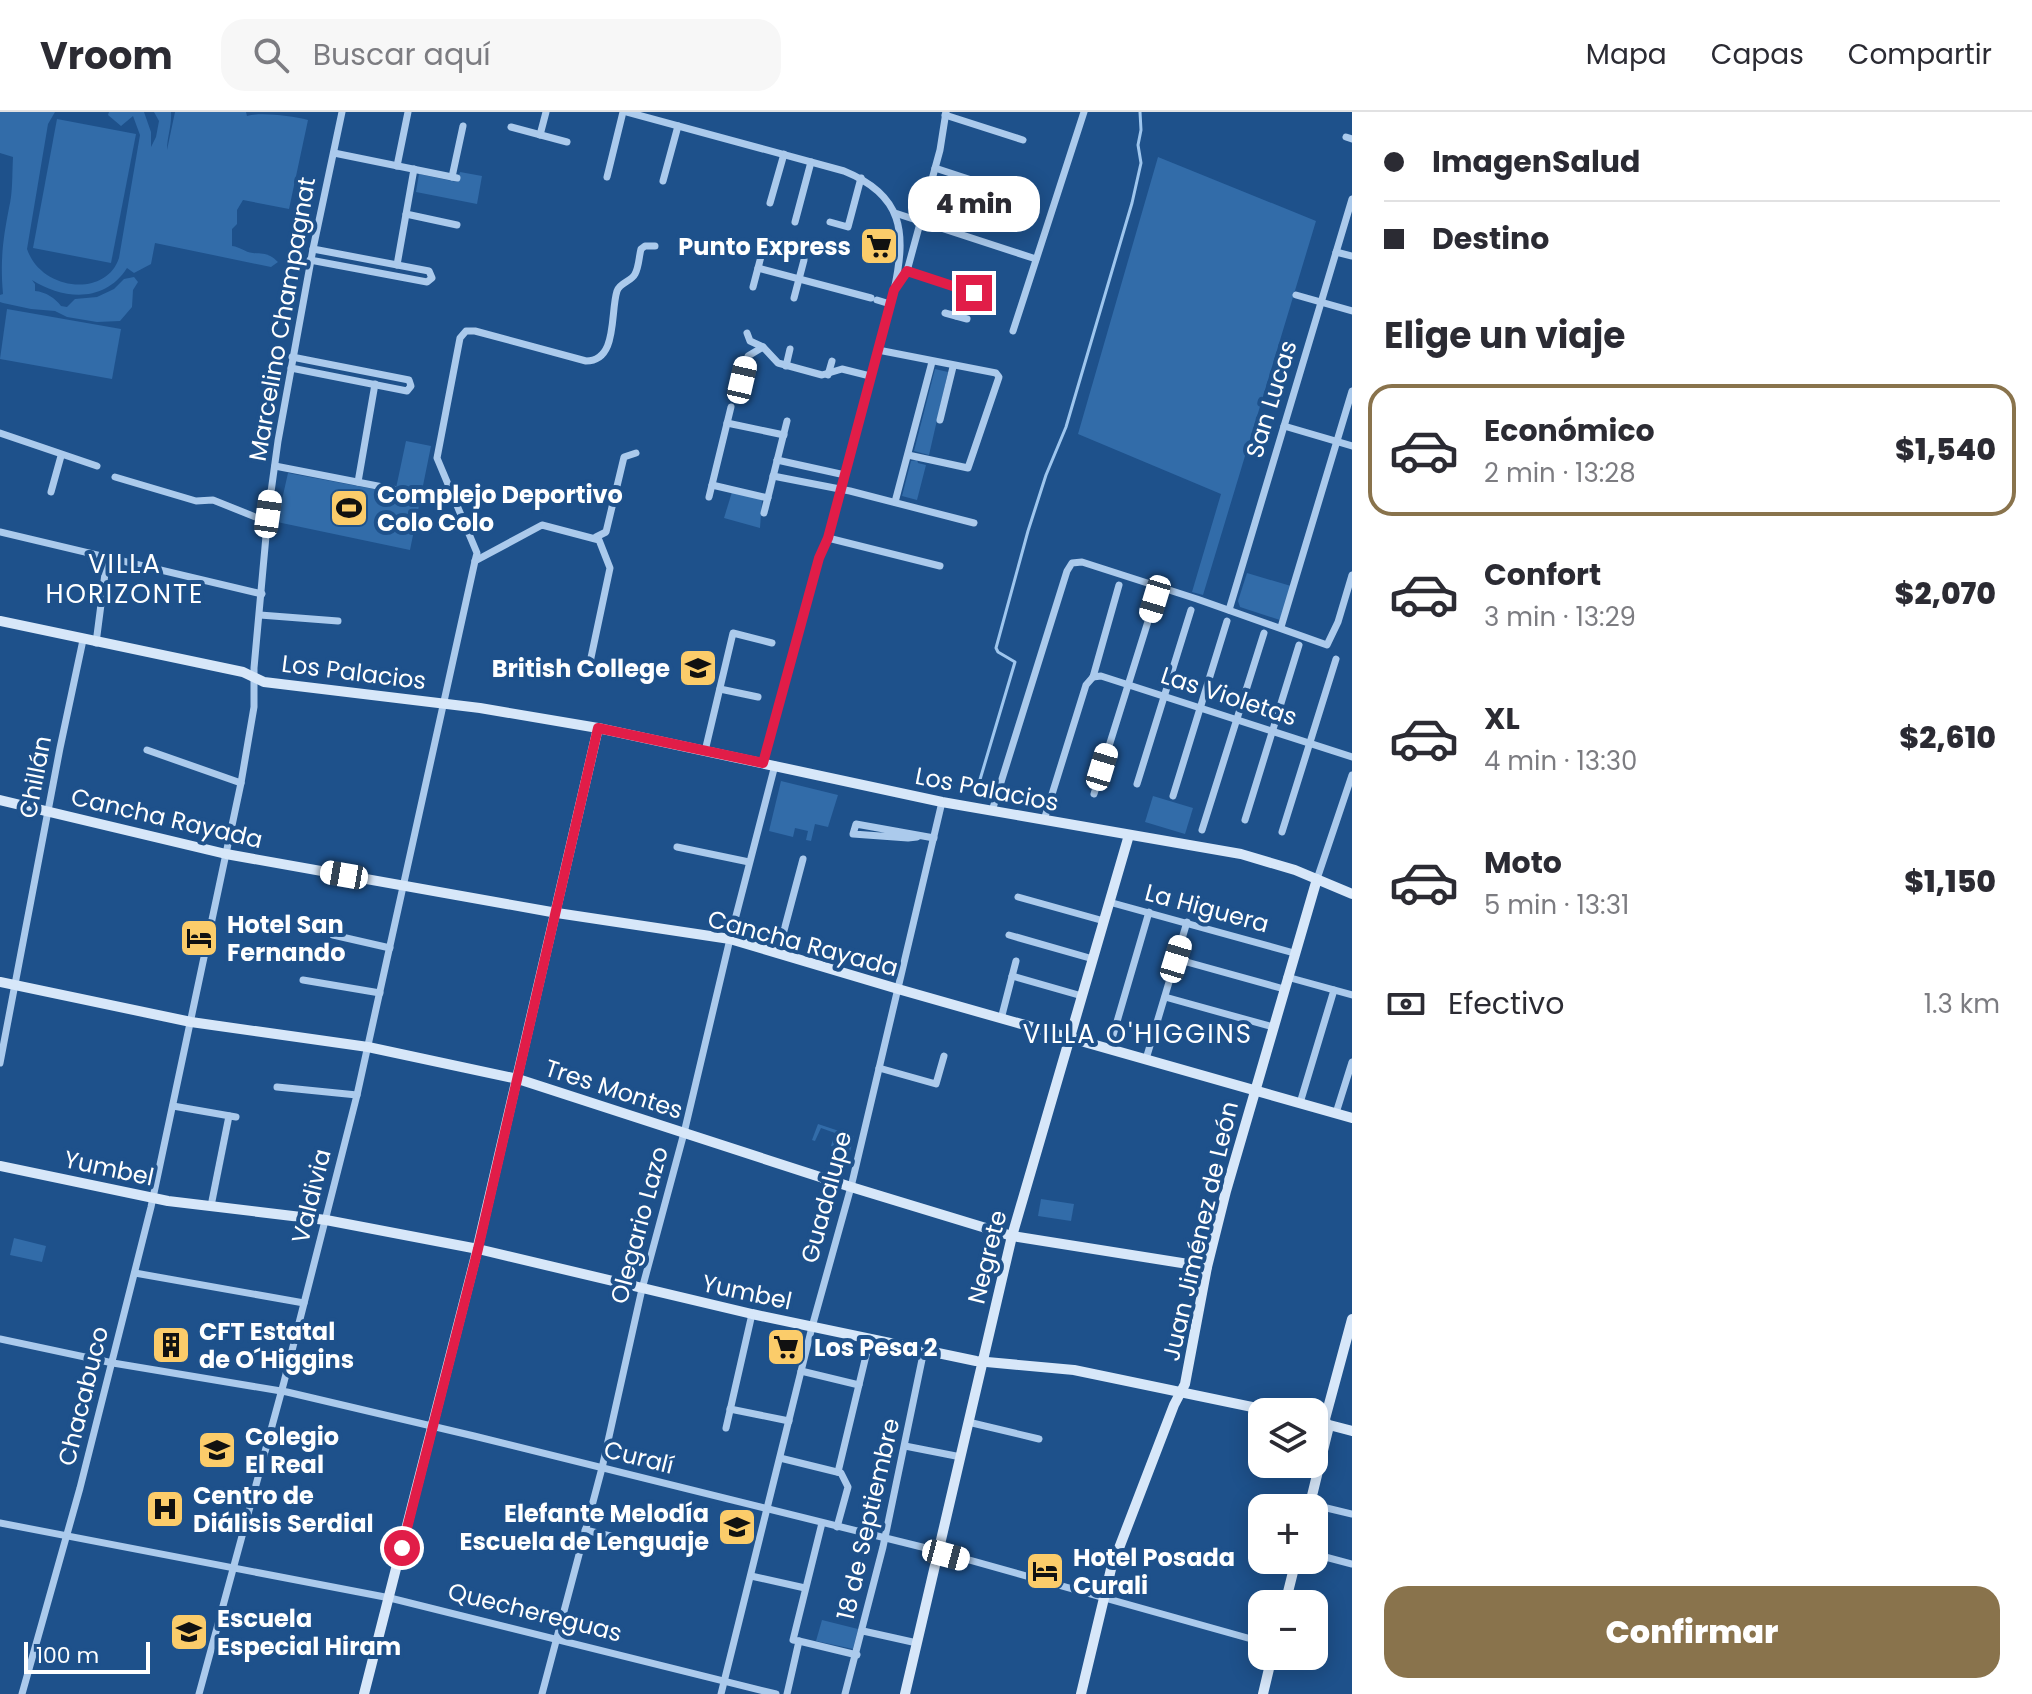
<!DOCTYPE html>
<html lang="es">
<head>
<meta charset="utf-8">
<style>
	body { margin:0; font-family:Poppins,sans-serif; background:#f7f7f7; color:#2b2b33; height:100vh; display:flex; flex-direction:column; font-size:30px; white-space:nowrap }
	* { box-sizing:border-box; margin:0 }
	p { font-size:26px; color:#7c7c81 }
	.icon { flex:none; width:44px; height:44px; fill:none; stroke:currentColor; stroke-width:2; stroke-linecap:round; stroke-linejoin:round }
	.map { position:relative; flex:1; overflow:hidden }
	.side { display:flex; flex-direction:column; background:#fff; width:680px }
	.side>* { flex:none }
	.top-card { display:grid; align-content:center; height:176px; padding:0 32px; background:#fff }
	.controls { position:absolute; left:1248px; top:1286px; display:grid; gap:16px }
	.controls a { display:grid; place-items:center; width:80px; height:80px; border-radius:16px; background:#fff; box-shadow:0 4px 20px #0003; font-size:40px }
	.scale { position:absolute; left:24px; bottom:20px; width:126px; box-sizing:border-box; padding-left:8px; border:4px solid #fff; border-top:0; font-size:22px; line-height:28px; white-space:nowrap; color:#fff; -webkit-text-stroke:6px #1e518b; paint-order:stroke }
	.end { position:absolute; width:36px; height:36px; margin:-18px; border:10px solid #e11d48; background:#fff; box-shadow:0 0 0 4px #fff }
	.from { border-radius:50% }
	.bubble { position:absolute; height:56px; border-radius:24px; background:#fff; box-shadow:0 4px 20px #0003; font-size:26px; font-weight:800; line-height:56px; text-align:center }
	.car { position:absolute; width:24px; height:48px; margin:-24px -12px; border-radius:10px; box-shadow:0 0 6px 2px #0007; background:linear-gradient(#fff 24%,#345 0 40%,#fff 0 76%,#345 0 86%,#fff 0) }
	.top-card b { display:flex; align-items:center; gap:28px; height:76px; font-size:30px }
	.top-card b+b { border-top:2px solid #e1e1e2 }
	.top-card i { width:20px; height:20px; background:#2b2b33 }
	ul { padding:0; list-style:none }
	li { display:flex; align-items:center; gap:24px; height:132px; margin:0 16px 12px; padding:0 16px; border:4px solid transparent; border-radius:24px }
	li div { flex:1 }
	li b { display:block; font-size:30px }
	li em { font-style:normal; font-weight:800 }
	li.on { border-color:#89734c }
	li>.icon { width:72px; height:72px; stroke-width:1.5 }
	h2 { padding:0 32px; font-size:36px; line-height:96px }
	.pay { display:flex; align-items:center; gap:20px; height:88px; padding:0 32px; font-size:30px }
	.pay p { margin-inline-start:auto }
	.button { display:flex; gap:16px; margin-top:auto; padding:16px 32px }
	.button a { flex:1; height:92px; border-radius:24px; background:#89734c; color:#fff; font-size:32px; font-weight:800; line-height:92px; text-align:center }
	header { display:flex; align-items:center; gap:48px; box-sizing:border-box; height:112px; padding:0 40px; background:#fff; border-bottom:2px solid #e1e1e2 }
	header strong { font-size:38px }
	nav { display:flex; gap:44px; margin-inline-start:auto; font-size:28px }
	.search { width:560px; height:72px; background:#f7f7f7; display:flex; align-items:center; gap:20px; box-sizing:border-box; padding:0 28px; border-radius:24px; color:#7c7c81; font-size:30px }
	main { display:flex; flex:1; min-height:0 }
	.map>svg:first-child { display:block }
</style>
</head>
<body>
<header>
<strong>Vroom</strong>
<div class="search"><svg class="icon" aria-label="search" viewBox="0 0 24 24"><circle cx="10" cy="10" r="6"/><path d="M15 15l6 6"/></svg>Buscar aquí</div>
<nav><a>Mapa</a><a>Capas</a><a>Compartir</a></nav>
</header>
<main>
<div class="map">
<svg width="1352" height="1582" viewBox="0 0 1352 1582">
	<rect width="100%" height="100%" fill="#1e518b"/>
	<!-- green -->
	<g fill="#326ca9">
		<path d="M0,0H55L48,12L27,137C41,179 106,186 119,146L140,23L133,4L121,14L108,3L109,0H144L151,20V35L156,25L159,9L154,0H171C172,13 167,25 167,38L175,0H246L247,4C261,0 291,4 308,8L289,97L243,88L237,98V112L232,117V134C241,135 244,140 253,141C264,142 269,141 278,150L271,155L155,131L151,152L134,161L127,156C104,192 62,187 32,168L35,172V179C46,180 55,186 61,194L67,195L75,187L97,185L114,177L124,167L134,165L138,170L133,178L132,195L120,209L97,210L67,205L55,199L31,197L3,191L0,190V183L3,182C0,148 3,127 9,96C13,80 12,62 13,45L0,41Z"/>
		<path d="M57,7L136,22L111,151L33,136Z"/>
		<path d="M1158,45L1316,109L1203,483L1192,480L1221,382L1078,322Z"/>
		<path d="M460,60L482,64L477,92L416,80L419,62L457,70Z"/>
		<path d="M7,197L121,217L112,267L0,247Z"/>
		<path d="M935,257L948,260L929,343L914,339Z"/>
		<path d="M406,329L431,334L410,438L277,410L288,361L395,381Z"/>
		<path d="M917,348L918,351L926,353L917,388L902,384L911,349Z"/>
		<path d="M732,380L762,388L760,416L724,406Z"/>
		<path d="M1247,461L1291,474L1280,508L1240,495L1238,489Z"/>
		<path d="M781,669L838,683L828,715L815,712L811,729L806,728L808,719L795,716L793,725L769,719Z"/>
		<path d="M1153,684L1193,696L1185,722L1145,710Z"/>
		<path d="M818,1012L854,1024L850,1040L831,1034L835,1021L821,1016L815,1029L812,1028Z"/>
		<path d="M1041,1087L1074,1092L1071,1109L1038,1104Z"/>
		<path d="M14,1126L46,1134L42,1150L10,1143Z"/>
		<path d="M822,1508L858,1517L853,1537L816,1529Z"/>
	</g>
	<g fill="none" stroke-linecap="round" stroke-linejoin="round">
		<!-- stream -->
		<path stroke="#9ec6ee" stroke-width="3" d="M976,681L1015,550L998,540L996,536L1028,419L1046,363L1066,315L1132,91L1141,51L1138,33L1141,18L1140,0"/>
		<!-- street -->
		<g stroke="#abcaec" stroke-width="7">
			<path d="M627,0L844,59C903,83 907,120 894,178L828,426L819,446L763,651"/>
			<path d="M945,3L1023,28"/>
			<path d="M511,15L567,30"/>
			<path d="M540,23L546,0"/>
			<path d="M1346,25L1352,27"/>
			<path d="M334,41L457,66"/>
			<path d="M397,54L408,0"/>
			<path d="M935,56L1005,79"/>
			<path d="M452,65L463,14"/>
			<path d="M607,65L623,0"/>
			<path d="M663,69L678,14"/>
			<path d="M770,91L784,42"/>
			<path d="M895,101L1036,147"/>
			<path d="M406,102L457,113"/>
			<path d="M795,110L811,50"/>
			<path d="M830,110L848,115L861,66"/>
			<path d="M1336,140L1352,144"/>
			<path d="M310,148L427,170L432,166L429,159L313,137"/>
			<path d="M397,153L414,57"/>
			<path d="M758,156L871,186"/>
			<path d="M907,159L974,181"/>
			<path d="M753,175L763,137"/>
			<path d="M896,176L907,159L940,38L946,0"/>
			<path d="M1296,183L1352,199"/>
			<path d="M794,186L804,148"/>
			<path d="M877,188L890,192"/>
			<path d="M945,201L967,207"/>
			<path d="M956,204L964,178"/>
			<path d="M1013,219L1084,0"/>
			<path d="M747,221L750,229L763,235L778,251L822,263L842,257L870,264"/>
			<path d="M878,238L996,261L999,265L968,356L908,343"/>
			<path d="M786,254L790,237"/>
			<path d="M291,256L407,279L411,274L409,268L292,245"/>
			<path d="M828,263L832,249"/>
			<path d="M742,268L748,244L763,235"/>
			<path d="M940,308L953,255"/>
			<path d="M727,311L784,323"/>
			<path d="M1284,314L1352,334"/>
			<path d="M0,321L97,354"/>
			<path d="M777,348L845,363"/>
			<path d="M275,354L393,377"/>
			<path d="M773,364L850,379L974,411"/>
			<path d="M115,365L196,389L213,388L268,410"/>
			<path d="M358,370L375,272"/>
			<path d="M712,373L768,386"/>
			<path d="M51,380L61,344"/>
			<path d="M709,385L731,295"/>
			<path d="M895,390L932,250"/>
			<path d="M764,401L787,309"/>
			<path d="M0,420L262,482"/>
			<path d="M596,425L606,420L624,345L636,341"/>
			<path d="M828,426L940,454"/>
			<path d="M475,449L542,413L599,428L610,456L589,555"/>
			<path d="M1229,498L1352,87"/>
			<path d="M260,503L338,509"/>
			<path d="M1281,515L1352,279"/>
			<path d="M96,531L107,446"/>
			<path d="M1093,565L1101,564L1352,645"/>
			<path d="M720,577L758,585"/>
			<path d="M147,638L241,671"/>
			<path d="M705,639L733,521L772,531"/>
			<path d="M1137,672L1191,498"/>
			<path d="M1094,682L1155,487"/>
			<path d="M1173,684L1227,509"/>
			<path d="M992,699L1067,459L1072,451L1082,450L1197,487L1327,533L1338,510L1352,463"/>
			<path d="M1044,708L1086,573L1093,565L1119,473"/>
			<path d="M1245,708L1299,533"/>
			<path d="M1202,718L1264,521"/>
			<path d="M1282,720L1336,547"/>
			<path d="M917,725L908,726L853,722L856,712L934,726"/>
			<path d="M677,735L749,750"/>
			<path d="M1317,767L1352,663"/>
			<path d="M1018,785L1104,809"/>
			<path d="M1109,790L1294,841"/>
			<path d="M333,823L390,836"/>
			<path d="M1009,823L1093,847"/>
			<path d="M778,841L803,747"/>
			<path d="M1176,847L1284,877"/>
			<path d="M1012,864L1082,884"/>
			<path d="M1287,865L1352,883"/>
			<path d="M303,868L380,881"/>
			<path d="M1165,885L1273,915"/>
			<path d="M1001,907L1016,849"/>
			<path d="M1109,937L1149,800"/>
			<path d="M1146,947L1187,810"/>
			<path d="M0,951L60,636L83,528"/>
			<path d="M879,956L936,972L944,944"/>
			<path d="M277,975L357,983"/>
			<path d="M1300,991L1334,878"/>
			<path d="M173,994L236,1005"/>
			<path d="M1336,1001L1352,950"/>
			<path d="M211,1094L229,1004"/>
			<path d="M135,1161L304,1191"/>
			<path d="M0,1227L113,1251L287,1280L474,1324L930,1437L1262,1530"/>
			<path d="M801,1259L859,1273"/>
			<path d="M730,1297L789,1309"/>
			<path d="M968,1310L1039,1327"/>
			<path d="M726,1316L752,1202"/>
			<path d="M905,1334L961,1345"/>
			<path d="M780,1346L841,1361L848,1375L837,1415"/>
			<path d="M838,1360L870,1227"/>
			<path d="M1310,1392L1352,1402"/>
			<path d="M0,1411L390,1486L776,1582"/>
			<path d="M585,1418L653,1434"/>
			<path d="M1314,1442L1352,1452"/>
			<path d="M751,1464L805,1476"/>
			<path d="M863,1519L917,1531"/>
			<path d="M799,1529L857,1543"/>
			<path d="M22,1582L80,1376L151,1095L241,671L254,595V556L268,402L278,329L313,137L342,0"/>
			<path d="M199,1582L284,1270L357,983L475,449L477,441L437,346L460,226L466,219H475L586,249C618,249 610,201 617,179C620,170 631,170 635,162C639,155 639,144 641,137L645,134H655"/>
			<path d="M542,1582L602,1356L642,1177L684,1021L730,827L775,653"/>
			<path d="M721,1582L812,1215L851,1075L942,690"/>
			<path d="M787,1582L799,1529L793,1528L822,1411"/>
			<path d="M845,1582L883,1435L924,1238"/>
		</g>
		<!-- secondary -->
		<g stroke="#d7e7f9" stroke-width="10">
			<path d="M0,509L243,560L264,570L480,596L598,616L942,690L1241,742L1295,758L1352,782"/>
			<path d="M0,688L226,742L557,801L730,827L898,877L1352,1006"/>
			<path d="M0,870L191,910L368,935L518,967L851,1075L1012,1124L1207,1155"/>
			<path d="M0,1054L168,1089L326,1108L478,1137L752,1202L976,1249L1074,1258L1276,1300"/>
			<path d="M1314,1309L1352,1319"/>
			<path d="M1309,1396L1328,1318L1325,1307L1352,1207"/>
			<path d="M1285,1492L1296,1448"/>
			<path d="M364,1582L475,1147L598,616"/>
			<path d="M905,1582L1012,1124L1129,723"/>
			<path d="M1081,1582L1111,1457L1174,1293L1185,1272L1207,1155L1226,1079L1317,767"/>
			<path d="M1263,1582L1272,1544"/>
		</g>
	</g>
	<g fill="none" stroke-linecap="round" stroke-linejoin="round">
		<!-- route -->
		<path stroke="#e11d48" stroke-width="10" d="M402,1436L478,1137L598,616L763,651L819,446L828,426L894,178L907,159L974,181"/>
	</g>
	<!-- icons -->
	<defs>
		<symbol id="supermarket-square" viewBox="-11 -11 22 22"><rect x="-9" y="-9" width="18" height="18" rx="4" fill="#fbcc6a" stroke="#1e518b"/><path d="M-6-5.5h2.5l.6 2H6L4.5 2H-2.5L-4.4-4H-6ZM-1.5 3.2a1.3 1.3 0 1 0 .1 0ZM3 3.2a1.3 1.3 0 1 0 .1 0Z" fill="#111"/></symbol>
		<symbol id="stadium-square" viewBox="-11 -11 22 22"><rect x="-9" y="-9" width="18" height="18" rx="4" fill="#fbcc6a" stroke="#1e518b"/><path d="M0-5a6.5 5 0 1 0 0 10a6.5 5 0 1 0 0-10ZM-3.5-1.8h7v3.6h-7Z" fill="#111"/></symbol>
		<symbol id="school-square" viewBox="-11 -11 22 22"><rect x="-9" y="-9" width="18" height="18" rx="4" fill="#fbcc6a" stroke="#1e518b"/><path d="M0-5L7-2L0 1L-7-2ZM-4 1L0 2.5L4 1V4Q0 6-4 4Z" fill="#111"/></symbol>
		<symbol id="hotel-square" viewBox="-11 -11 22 22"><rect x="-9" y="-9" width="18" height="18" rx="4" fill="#fbcc6a" stroke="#1e518b"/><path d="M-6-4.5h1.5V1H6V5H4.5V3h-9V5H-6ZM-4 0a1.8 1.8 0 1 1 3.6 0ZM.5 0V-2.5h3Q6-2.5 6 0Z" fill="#111"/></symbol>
		<symbol id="building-square" viewBox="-11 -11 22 22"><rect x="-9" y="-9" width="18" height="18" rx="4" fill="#fbcc6a" stroke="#1e518b"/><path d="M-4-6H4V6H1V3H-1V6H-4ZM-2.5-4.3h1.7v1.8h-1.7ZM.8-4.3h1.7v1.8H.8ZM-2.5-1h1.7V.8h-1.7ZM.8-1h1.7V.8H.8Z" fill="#111"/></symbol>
		<symbol id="hospital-square" viewBox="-11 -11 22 22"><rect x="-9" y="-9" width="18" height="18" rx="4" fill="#fbcc6a" stroke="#1e518b"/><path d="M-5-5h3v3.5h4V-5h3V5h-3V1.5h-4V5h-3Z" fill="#111"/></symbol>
	</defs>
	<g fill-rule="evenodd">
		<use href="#supermarket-square" x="857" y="112" width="44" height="44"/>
		<use href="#stadium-square" x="327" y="374" width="44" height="44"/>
		<use href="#school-square" x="676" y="534" width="44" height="44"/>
		<use href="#hotel-square" x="177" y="804" width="44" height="44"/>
		<use href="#building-square" x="149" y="1211" width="44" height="44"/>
		<use href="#supermarket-square" x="764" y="1213" width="44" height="44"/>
		<use href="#school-square" x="195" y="1316" width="44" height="44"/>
		<use href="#hospital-square" x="143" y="1375" width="44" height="44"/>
		<use href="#school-square" x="715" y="1393" width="44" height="44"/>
		<use href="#hotel-square" x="1023" y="1437" width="44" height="44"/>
		<use href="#school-square" x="167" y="1498" width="44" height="44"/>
	</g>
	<g text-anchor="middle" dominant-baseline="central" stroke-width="8" stroke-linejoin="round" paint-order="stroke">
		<!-- poi labels -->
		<g font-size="24" font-weight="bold" fill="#fff" stroke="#1e518b" text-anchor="start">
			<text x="851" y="134" text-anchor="end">Punto Express</text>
			<text x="377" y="382">Complejo Deportivo<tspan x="377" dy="28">Colo Colo</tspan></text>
			<text x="670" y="556" text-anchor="end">British College</text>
			<text x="227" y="812">Hotel San<tspan x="227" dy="28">Fernando</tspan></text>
			<text x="199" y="1219">CFT Estatal<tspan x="199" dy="28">de O´Higgins</tspan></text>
			<text x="814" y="1235">Los Pesa 2</text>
			<text x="245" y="1324">Colegio<tspan x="245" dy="28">El Real</tspan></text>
			<text x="193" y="1383">Centro de<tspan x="193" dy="28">Diálisis Serdial</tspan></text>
			<text x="709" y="1401" text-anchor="end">Elefante Melodía<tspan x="709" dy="28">Escuela de Lenguaje</tspan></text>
			<text x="1073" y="1445">Hotel Posada<tspan x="1073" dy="28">Curali</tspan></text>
			<text x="217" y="1506">Escuela<tspan x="217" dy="28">Especial Hiram</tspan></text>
		</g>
		<!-- street labels -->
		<g font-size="24" fill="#fff" stroke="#1e518b">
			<text transform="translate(282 207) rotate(-80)">Marcelino Champagnat</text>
			<text transform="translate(1271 287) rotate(-73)">San Lucas</text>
			<text transform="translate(354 560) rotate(7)">Los Palacios</text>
			<text transform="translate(1229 584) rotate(18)">Las Violetas</text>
			<text transform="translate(35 665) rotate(-79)">Chillán</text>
			<text transform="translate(987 677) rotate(11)">Los Palacios</text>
			<text transform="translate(167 706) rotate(13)">Cancha Rayada</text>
			<text transform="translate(1207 796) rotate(15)">La Higuera</text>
			<text transform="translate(803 831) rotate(15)">Cancha Rayada</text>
			<text transform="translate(614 977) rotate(18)">Tres Montes</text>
			<text transform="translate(109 1056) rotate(12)">Yumbel</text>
			<text transform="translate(311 1084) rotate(-76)">Valdivia</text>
			<text transform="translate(826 1085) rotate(-75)">Guadalupe</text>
			<text transform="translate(639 1113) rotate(-75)">Olegario Lazo</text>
			<text transform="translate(1200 1119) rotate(-77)">Juan Jiménez de León</text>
			<text transform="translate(987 1145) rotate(-76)">Negrete</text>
			<text transform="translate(747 1180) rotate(12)">Yumbel</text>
			<text transform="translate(83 1284) rotate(-76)">Chacabuco</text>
			<text transform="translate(639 1345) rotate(14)">Curalí</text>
			<text transform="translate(868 1407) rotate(-77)">18 de Septiembre</text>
			<text transform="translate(535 1500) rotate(14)">Quechereguas</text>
		</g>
		<!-- neighbourhood labels -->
		<g font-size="26" letter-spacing="2" fill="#fff" stroke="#1e518b">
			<text x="125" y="452">VILLA<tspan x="125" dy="30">HORIZONTE</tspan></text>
			<text x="1138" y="922">VILLA O'HIGGINS</text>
		</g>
	</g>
</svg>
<div class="controls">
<a><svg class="icon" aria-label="layers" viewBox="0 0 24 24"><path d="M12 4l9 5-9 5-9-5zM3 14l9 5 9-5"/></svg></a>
<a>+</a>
<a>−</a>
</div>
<div class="scale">100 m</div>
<i class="end from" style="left:402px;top:1436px"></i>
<i class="end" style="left:974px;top:181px"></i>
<div class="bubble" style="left:908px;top:64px;width:132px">4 min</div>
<i class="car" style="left:742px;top:268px;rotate:13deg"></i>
<i class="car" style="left:268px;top:402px;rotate:8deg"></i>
<i class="car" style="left:1155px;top:487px;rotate:197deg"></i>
<i class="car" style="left:1102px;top:655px;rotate:17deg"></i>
<i class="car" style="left:344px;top:763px;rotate:280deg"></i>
<i class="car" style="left:1176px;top:847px;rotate:17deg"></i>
<i class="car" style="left:946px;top:1443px;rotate:105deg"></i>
</div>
<section class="side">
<div class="top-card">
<b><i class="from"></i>ImagenSalud</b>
<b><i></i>Destino</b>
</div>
<h2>Elige un viaje</h2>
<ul>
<li class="on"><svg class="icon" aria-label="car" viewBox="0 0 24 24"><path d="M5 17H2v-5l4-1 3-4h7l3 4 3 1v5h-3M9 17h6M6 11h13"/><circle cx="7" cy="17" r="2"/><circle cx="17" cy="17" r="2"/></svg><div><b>Económico</b><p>2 min · 13:28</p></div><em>$1,540</em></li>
<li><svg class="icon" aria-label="car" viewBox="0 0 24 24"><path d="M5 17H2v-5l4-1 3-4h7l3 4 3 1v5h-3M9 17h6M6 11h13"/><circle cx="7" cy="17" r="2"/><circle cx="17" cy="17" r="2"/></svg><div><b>Confort</b><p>3 min · 13:29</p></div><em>$2,070</em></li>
<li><svg class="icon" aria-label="car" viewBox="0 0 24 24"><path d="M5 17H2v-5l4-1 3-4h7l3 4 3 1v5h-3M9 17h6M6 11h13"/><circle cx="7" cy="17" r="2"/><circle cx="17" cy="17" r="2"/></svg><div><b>XL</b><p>4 min · 13:30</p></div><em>$2,610</em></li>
<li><svg class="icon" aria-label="car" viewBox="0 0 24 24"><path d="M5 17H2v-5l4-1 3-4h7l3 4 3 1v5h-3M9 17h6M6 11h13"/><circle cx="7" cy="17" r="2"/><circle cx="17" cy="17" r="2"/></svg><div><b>Moto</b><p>5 min · 13:31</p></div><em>$1,150</em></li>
</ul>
<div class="pay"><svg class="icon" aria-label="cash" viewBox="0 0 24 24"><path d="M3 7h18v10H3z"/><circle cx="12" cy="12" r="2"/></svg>Efectivo<p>1.3 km</p></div>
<div class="button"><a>Confirmar</a></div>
</section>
</main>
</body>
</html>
